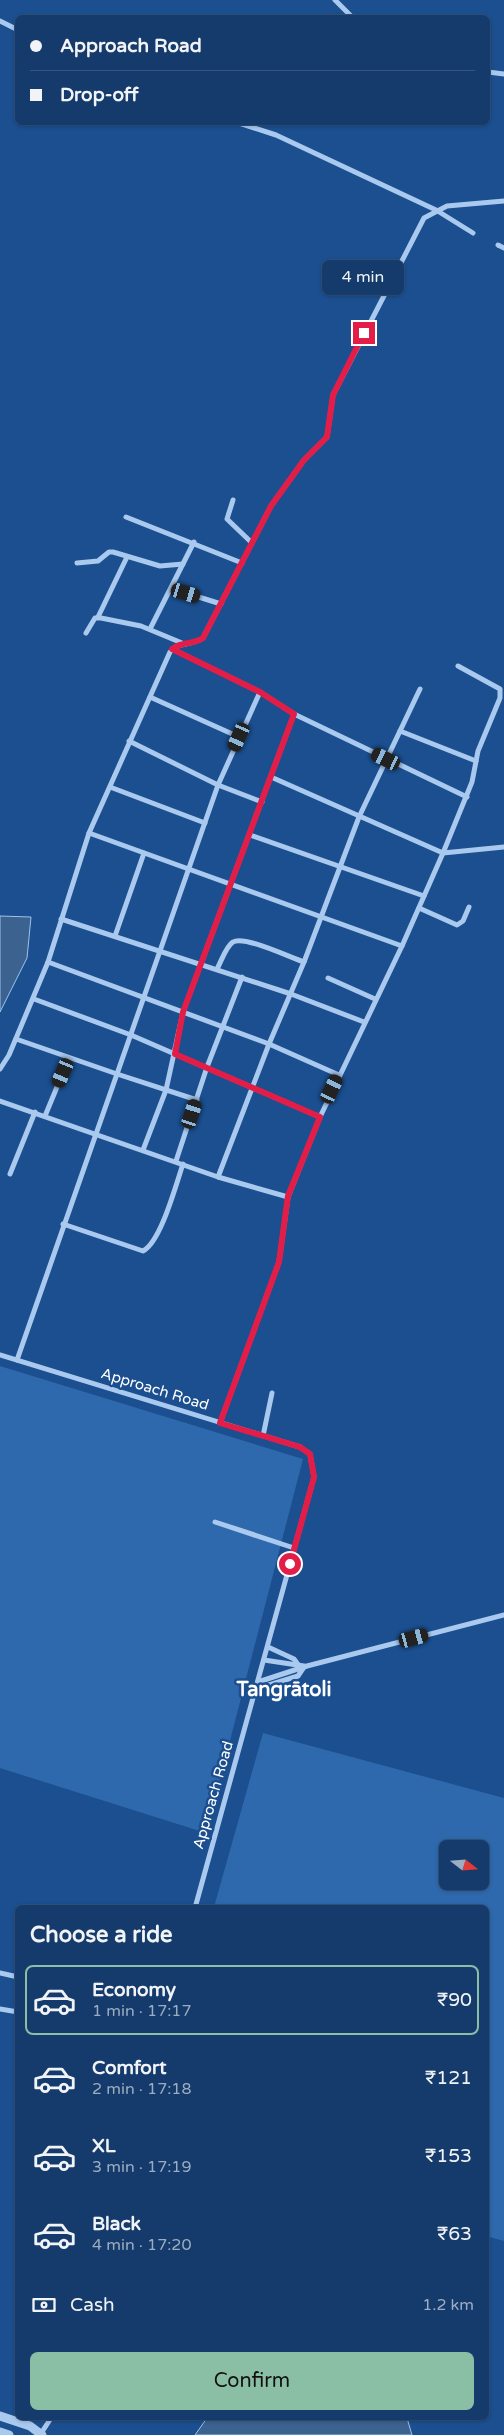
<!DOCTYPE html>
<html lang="en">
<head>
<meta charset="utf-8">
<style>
	body { margin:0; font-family:"Varela Round",sans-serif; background:#214673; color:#f1f3f6; height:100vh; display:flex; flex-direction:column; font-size:19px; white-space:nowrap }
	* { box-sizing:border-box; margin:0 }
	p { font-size:16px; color:#9dadc1 }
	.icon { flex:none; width:28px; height:28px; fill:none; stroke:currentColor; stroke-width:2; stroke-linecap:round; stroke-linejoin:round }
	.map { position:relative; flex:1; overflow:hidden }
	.sheet { position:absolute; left:15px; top:1905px; width:474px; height:515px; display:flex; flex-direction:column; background:#143b6b; border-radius:8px; box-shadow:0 1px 4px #0004,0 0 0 1px #33557e }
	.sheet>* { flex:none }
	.banner { position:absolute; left:15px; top:15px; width:475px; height:110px; border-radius:8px; box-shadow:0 1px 4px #0004,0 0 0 1px #33557e; display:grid; align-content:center; height:110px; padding:0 15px; background:#143b6b }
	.needle { width:32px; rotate:107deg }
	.buttons { position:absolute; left:439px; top:1840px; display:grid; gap:10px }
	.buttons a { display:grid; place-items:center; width:50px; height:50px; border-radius:8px; background:#143b6b; box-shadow:0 1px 4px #0004,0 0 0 1px #33557e; font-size:25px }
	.end { position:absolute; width:22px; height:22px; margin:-11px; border:6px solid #e11d48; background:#fff; box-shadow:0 0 0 2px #fff }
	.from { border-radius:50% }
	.bubble { position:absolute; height:35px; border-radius:8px; background:#143b6b; box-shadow:0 1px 4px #0004,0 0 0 1px #33557e; font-size:16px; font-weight:600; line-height:35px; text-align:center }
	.car { position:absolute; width:15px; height:30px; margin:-15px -8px; border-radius:6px; box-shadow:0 0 4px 1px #0007; background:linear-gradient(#222 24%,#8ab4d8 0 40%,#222 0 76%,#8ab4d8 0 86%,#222 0) }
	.banner b { display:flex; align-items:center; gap:18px; height:48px; font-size:19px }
	.banner b+b { border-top:1px solid #33557e }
	.banner i { width:12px; height:12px; background:#f1f3f6 }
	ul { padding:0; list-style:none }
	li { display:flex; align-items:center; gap:15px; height:70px; margin:0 10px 8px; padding:0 5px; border:2px solid transparent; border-radius:8px }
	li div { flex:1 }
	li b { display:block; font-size:19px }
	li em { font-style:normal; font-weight:600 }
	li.selected { border-color:#8abfa5 }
	li>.icon { width:45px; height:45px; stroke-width:1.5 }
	h2 { padding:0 15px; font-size:22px; line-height:60px }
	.pay { display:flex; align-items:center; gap:12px; height:55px; padding:0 15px; font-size:19px }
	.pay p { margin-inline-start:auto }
	.button { display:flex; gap:10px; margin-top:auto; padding:10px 15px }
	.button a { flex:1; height:58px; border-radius:8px; background:#8abfa5; color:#111; font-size:20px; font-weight:600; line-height:58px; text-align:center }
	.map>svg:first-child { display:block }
</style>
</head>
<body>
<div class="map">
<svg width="504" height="2435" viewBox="0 0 504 2435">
	<rect width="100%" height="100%" fill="#1b4f8f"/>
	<!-- green -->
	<g fill="#2e69ad" fill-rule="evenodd">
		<path d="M0,1366L303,1459L206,1833L0,1768Z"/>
		<path d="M263,1733L504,1798V2241L486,2236V1908L214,1907ZM448,1849H480V1881H448Z"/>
	</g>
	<!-- water -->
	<g fill="#3c6290" stroke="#9cc4f0">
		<path d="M0,916L31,917L27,958L0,1012Z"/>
		<path d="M207,2418H407L412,2435H195Z"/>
	</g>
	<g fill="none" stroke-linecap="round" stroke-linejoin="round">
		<!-- minor -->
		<g stroke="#a9c9ee" stroke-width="5">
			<path d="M335,0L353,18"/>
			<path d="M0,21L18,30"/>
			<path d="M488,72L504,74"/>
			<path d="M236,122L276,135L436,210L473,233"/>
			<path d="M498,245L504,248"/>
			<path d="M233,500L227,519L252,543"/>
			<path d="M126,517L242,563"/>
			<path d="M77,563L98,561L109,552H113L160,566L183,564"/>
			<path d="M186,593L221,604"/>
			<path d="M98,617L127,557"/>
			<path d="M150,629L194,542"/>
			<path d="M86,633L95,618H101L141,626L182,643"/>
			<path d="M172,649L260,692L294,714L467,797"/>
			<path d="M150,697L239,737"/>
			<path d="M400,731L476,761"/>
			<path d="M129,741L218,785L262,802"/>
			<path d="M271,777L443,853L504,847"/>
			<path d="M110,787L205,823"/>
			<path d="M89,833L402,946"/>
			<path d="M250,835L424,896"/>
			<path d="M419,908L457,925L463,921L469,907"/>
			<path d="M61,919L291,994L364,1022"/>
			<path d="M115,936L144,853"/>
			<path d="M48,962L269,1044L339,1075"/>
			<path d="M217,969C221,962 226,946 233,942C244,935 291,958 304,962"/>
			<path d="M328,978L375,999"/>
			<path d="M34,999L131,1035L320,1117"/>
			<path d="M16,1039L117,1074L197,1100"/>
			<path d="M0,1069L9,1055L48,962L89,833L170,652C179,641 192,646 203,638L271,506L304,460L327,437L333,395L424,218L447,206L504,201"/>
			<path d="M0,1101L218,1177L288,1197"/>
			<path d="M45,1116L69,1058"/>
			<path d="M143,1150L166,1090L183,1012L294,714"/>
			<path d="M176,1161L207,1067L242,977"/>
			<path d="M10,1174L35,1112"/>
			<path d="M218,1177L269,1044L304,962L359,817L420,689"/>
			<path d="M63,1224L143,1251C161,1242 176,1184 183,1164"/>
			<path d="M0,1355L300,1447L310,1454L314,1477L195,1908"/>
			<path d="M17,1360L218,785L260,692"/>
			<path d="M220,1423L279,1262L288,1197L320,1117L402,946L443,853L472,782L478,751L500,698V689L458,666"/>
			<path d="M263,1436L272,1393"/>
			<path d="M215,1522L294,1548"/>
			<path d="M268,1647L294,1659L299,1666"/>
			<path d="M264,1660L304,1666"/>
			<path d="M258,1682L307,1666L504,1615"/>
			<path d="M256,1689L298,1676L304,1667"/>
			<path d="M0,1973L18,1977"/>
			<path d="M0,2009L18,2012"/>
			<path d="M40,2435L51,2418"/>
		</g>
		<!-- tertiary -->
		<g stroke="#a9c9ee" stroke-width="9">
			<path d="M0,2416L30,2426L42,2435"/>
			<path d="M0,2432L9,2435"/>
		</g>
	</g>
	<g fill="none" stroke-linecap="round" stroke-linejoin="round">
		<!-- route -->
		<path stroke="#e11d48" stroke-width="6" d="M290,1564L314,1477L310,1454L300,1447L220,1423L279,1262L288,1196L320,1117L175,1054L183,1012L294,714L260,692L172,649C182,641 193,645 203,638L271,506L304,460L327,437L333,395L364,333"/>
	</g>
	<g text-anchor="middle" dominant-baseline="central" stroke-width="5" stroke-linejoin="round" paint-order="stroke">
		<!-- street labels -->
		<g font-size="15" fill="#fff" stroke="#1b4f8f">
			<text transform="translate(155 1389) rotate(17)">Approach Road</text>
			<text transform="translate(213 1795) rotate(-74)">Approach Road</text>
		</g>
		<!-- district labels -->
		<g font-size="20" font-weight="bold" fill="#fff" stroke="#1b4f8f">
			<text x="284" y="1690">Tangrātoli</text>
		</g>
	</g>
</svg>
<div class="buttons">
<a><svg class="needle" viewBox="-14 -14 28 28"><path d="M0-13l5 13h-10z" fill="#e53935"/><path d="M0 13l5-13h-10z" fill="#9dadc1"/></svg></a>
</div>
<i class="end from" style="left:290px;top:1564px"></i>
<i class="end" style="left:364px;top:333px"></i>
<div class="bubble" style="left:322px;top:260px;width:82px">4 min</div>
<i class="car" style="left:186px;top:593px;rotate:107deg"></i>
<i class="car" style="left:239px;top:737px;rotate:204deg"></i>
<i class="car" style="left:386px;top:759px;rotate:296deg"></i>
<i class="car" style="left:63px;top:1073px;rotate:203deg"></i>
<i class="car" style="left:332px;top:1089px;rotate:25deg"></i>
<i class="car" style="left:192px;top:1114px;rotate:18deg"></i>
<i class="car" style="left:414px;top:1638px;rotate:75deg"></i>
<div class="banner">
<b><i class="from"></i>Approach Road</b>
<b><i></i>Drop-off</b>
</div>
<section class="sheet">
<h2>Choose a ride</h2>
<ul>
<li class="selected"><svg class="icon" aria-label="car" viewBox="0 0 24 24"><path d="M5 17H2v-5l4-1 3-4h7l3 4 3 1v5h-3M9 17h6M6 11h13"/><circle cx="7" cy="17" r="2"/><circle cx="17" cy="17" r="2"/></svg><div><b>Economy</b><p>1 min · 17:17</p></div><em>₹90</em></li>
<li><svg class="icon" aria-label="car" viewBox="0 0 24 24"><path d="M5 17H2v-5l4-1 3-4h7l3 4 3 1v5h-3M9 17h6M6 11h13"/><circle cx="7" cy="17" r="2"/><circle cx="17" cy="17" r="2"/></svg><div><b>Comfort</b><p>2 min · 17:18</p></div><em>₹121</em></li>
<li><svg class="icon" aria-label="car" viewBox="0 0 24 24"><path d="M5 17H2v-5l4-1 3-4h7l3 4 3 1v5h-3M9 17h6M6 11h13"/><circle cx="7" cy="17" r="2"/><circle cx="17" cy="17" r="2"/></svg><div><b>XL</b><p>3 min · 17:19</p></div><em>₹153</em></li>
<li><svg class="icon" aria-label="car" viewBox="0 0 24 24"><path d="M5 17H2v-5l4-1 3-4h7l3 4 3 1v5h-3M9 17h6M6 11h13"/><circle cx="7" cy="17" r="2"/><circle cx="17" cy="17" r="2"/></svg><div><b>Black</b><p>4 min · 17:20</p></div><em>₹63</em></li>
</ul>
<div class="pay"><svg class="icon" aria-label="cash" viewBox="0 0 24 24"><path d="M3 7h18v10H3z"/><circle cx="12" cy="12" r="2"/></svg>Cash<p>1.2 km</p></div>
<div class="button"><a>Confirm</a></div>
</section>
</div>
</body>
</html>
